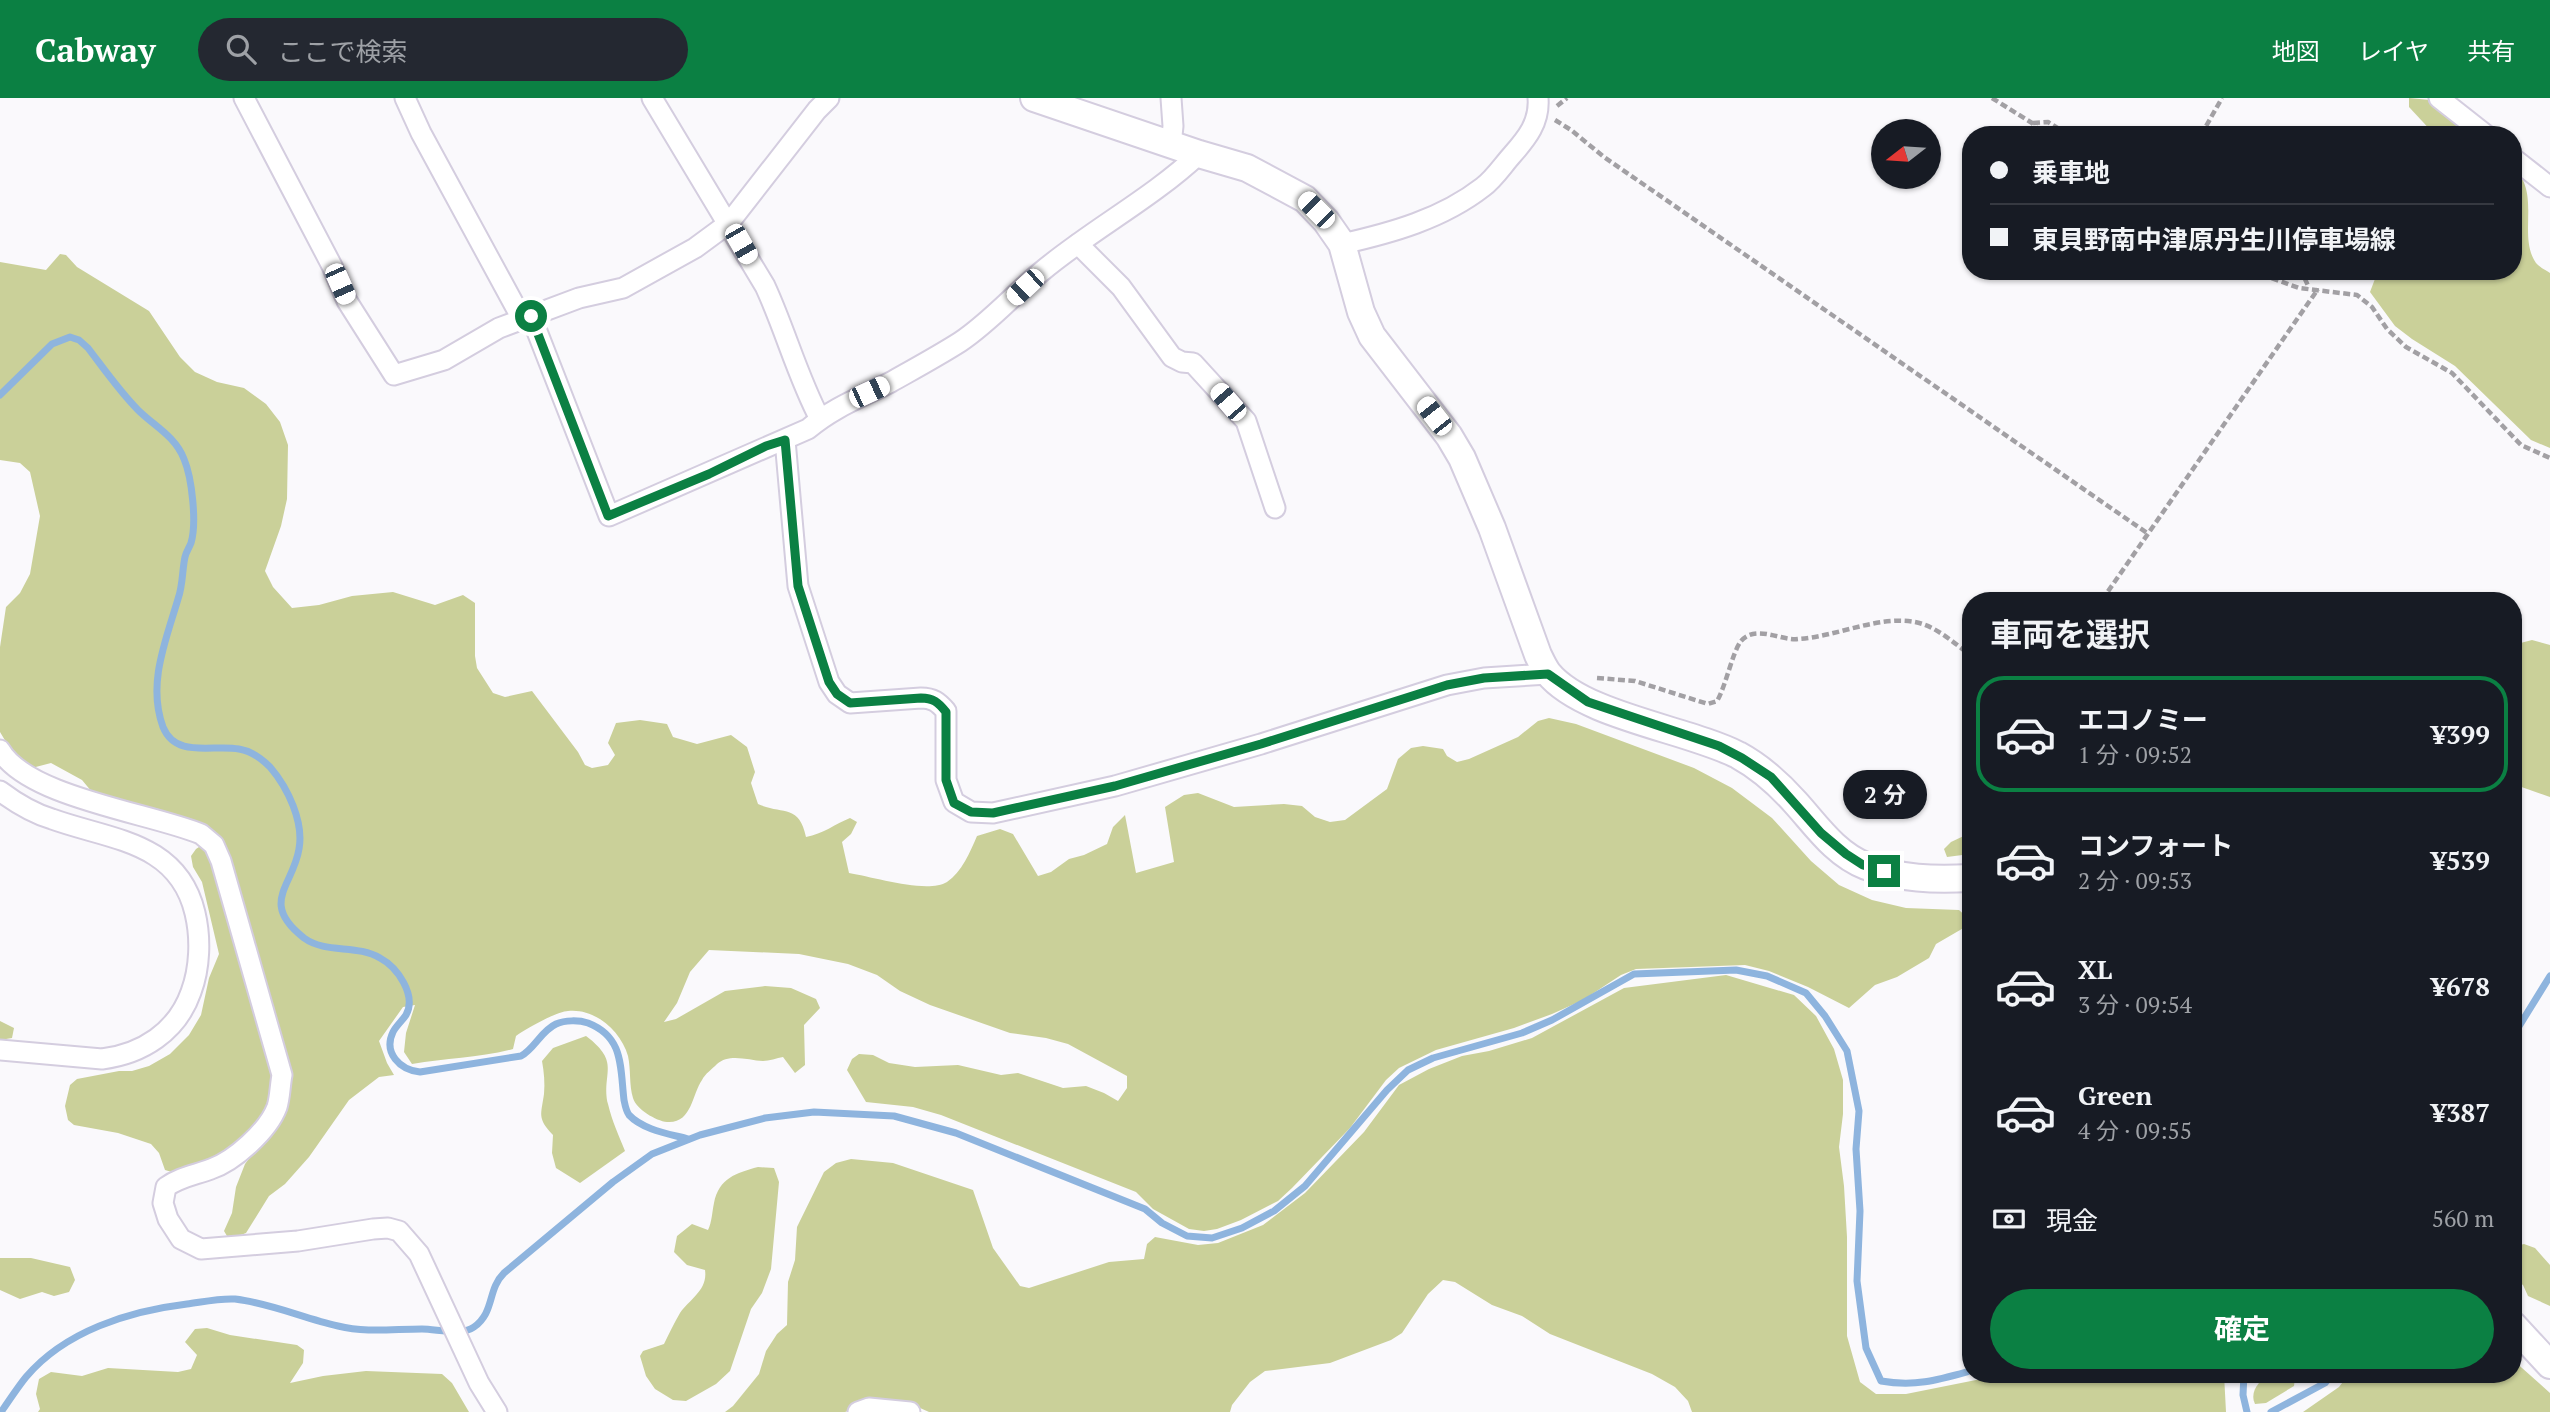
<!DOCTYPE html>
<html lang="ja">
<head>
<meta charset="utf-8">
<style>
	body { margin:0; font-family:"PT Serif","Noto Sans JP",serif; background:#242831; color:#f1f3f6; height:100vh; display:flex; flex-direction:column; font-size:26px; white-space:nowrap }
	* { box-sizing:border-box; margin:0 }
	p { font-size:23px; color:#9ea1a6 }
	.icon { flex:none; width:38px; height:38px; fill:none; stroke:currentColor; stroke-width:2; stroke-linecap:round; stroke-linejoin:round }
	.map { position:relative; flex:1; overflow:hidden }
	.details { position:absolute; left:1962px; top:494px; width:560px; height:791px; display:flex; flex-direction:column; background:#171b24; border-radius:28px; box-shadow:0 2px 5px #0004 }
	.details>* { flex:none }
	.top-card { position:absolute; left:1962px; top:28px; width:560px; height:154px; border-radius:28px; box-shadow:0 2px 5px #0004; display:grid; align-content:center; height:154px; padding:0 28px; background:#171b24 }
	.needle { width:46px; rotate:253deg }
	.tools { position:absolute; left:1871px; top:21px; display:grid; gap:14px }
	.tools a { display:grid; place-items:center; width:70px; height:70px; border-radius:50%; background:#171b24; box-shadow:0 2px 5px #0004; font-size:35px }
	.end { position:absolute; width:32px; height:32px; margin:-16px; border:9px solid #0b8043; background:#fff; box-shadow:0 0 0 4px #fff }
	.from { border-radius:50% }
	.bubble { position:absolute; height:49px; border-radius:24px; background:#171b24; box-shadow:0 2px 5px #0004; font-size:23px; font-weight:700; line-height:49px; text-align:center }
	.car { position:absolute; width:21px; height:42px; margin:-21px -10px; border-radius:9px; box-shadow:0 0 5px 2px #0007; background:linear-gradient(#fff 24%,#345 0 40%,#fff 0 76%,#345 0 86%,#fff 0) }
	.top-card b { display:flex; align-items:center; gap:24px; height:66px; font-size:26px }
	.top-card b+b { border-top:2px solid #363941 }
	.top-card i { width:18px; height:18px; background:#f1f3f6 }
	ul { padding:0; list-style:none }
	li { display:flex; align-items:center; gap:21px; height:116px; margin:0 14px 10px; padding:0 14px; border:4px solid transparent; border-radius:28px }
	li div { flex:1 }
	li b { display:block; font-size:26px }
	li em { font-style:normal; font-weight:700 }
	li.active { border-color:#0b8043 }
	li>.icon { width:63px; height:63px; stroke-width:1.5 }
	h2 { padding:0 28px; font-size:32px; line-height:84px }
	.pay { display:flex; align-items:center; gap:18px; height:77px; padding:0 28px; font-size:26px }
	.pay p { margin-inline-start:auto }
	.cta { display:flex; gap:14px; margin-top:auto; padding:14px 28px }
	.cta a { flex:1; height:80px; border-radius:42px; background:#0b8043; color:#fff; font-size:28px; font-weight:700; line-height:80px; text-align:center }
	header { display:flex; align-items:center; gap:42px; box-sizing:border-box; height:98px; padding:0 35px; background:#0b8043; color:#fff }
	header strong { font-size:33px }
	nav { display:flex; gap:38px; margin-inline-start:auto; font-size:24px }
	.search { width:490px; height:63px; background:#242831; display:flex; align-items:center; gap:18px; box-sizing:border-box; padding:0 24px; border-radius:38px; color:#9ea1a6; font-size:26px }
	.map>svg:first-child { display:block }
</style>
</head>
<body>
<header>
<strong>Cabway</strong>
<div class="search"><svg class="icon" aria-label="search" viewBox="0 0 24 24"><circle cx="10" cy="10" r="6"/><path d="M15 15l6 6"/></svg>ここで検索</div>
<nav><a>地図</a><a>レイヤ</a><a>共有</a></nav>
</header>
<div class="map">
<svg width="2550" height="1314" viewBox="0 0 2550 1314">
	<rect width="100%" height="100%" fill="#faf9fc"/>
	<!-- forest -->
	<g fill="#cad099">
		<path d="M2409,0L2430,2L2473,37H2435L2409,9Z"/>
		<path d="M2513,70C2542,94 2517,138 2536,165C2539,169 2546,172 2550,175V350L2531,342L2455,268L2412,241L2395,228L2370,194L2378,173H2513Z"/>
		<path d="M60,156L66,157L77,169L149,213L180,259L195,274L217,284L244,290L266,306L280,324L288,347L287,401L281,428L265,473L273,489L292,510L319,507L352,498L393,494L435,507L463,497L475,505V558L477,570L493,595L505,599L532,593L578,654L585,667L592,670L608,667L615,657L608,645L616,625L640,622L667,626L673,639L697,646L731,637L747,649L755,674L751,685L758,706C782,717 799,705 806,739C823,736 835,726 850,720L857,724L851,736L842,744L849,775C874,779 927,796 947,784C962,774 970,754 977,738L1000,731L1013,736L1038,778L1051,774L1069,761L1084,757L1107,746L1113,729L1125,717L1136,775L1174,764L1165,709L1184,697L1198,695L1234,709L1284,706L1302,708L1315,719L1330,724L1345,722L1387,691L1398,661L1411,650L1423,648L1443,651L1447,658L1457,664L1469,661L1518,639L1538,623L1549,620L1576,626L1694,670L1732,690L1772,720L1811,763L1839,787L1872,802L1906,810L1959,812L1970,822L1967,828L1936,846L1929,860L1897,879L1875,887L1849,910L1808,889L1769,873L1745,867L1636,871L1621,877L1583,902L1552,916L1514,930L1436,952L1399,970L1386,982L1350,1030L1292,1090L1278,1103L1241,1122L1217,1131L1204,1133L1189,1131L1153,1111L1136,1094L941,1017L913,1009L866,1004L847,972L852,961L859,956L873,957L889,965L915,969L958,967L1001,977L1018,975L1063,990L1086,988L1104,995L1118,1003L1127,990V978L1068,946L1046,940L1010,935L930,907L900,893L877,877L848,866L799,856L709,852L690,874L677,905L664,924L676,921L725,893L765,888L791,890L816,901L820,910L804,927L805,967L795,975L783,959C777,960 769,963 763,963C748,962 729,955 717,966C712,971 705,976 702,982C692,996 692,1026 667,1024C656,1023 636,1011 633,1000C629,987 631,972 628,958C621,933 595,910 568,913C558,913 525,931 516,938L513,951C480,960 446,960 412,966L404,954L406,935L415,907L403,909L379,943L387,965L394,977L379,979L349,1002L309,1059L285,1086L269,1098L246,1135L233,1140L227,1138L224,1133L232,1115L236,1089L245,1066L283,1016L227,758L92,694L82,682L51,665L28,671L18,664L0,634V549L6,509L20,495L30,476L40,418L30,374L20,365L0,362V164L46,172Z"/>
		<path d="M2532,542L2550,547V699L2513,686V547Z"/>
		<path d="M1970,735V756L1947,759L1944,751L1951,744Z"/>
		<path d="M202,747L209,749L272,958L273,999L252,1035L210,1066L175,1075L165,1072L159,1055L151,1046L118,1035L74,1027L68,1022L65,1008L70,987L77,981L119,973H132L149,968L170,956L189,937L201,917L209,880L219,856L202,784L193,769L191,758L196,751Z"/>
		<path d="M1726,877L1794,897L1816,918L1834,951L1843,982V1016L1839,1049L1844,1088L1847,1139V1238L1860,1284L1876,1296H1906L1976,1282L2029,1281L2038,1276H2224L2226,1314H1692L1688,1303L1675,1289L1652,1276L1550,1236L1522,1218L1492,1207L1455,1184L1443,1182L1428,1196L1402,1235L1391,1242L1330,1265L1265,1273L1250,1284L1232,1307L1230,1314H929L909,1305L854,1311L845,1314H725L733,1308L759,1276L766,1253L777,1236L787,1227L788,1184L795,1162L797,1129L824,1074L836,1065L851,1061L893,1065L973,1092L993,1150L1020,1188L1029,1190L1109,1164L1144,1161L1147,1146L1155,1139L1198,1147L1218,1145L1263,1127L1305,1095L1364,1034L1399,987L1429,971L1462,958L1489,953L1532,940L1624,890Z"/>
		<path d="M0,923L14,930L12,940L0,942Z"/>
		<path d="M586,938C622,965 601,975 608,1006C612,1023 619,1038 625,1053L580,1085L556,1070L552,1055L553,1037C537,1020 541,1017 544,996C545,985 544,974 542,963L553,950Z"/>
		<path d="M758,1069L774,1070L779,1084L771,1171L762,1195L751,1211L730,1273L716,1286L686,1303L673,1302L655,1291L646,1278L640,1258L643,1253L664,1246C669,1236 674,1225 680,1215C690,1201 708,1192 705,1172L687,1167L674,1154L677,1138L692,1126L708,1132C712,1124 712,1114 714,1105C719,1080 736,1075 758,1069Z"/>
		<path d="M2524,1146L2535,1150L2550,1167V1208L2528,1198L2523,1187L2513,1180V1149Z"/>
		<path d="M0,1160H31L70,1169L75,1182L69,1194L54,1198L42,1194L20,1201L0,1192Z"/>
		<path d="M207,1230L230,1237L297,1247L304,1252L303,1265L290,1285L323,1278L366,1273L442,1276L452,1285L469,1314H38L40,1311L36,1296L39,1281L51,1274L82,1278L108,1270L178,1274L191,1271L197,1257L185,1244L195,1231Z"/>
		<path d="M2513,1262L2550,1295V1314H2303L2339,1289L2349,1276H2513Z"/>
		<path d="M2270,1276H2291L2295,1279L2294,1288L2266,1305L2255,1306C2249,1293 2260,1282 2270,1276Z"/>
	</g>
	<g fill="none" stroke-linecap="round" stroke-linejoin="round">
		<!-- stream -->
		<g stroke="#8eb4de" stroke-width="7">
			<path d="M0,297L52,246L70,239L79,242L88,250C104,271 120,294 138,312C154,328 175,338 184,361C192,380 197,425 191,445C189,450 186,454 185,459C182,473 183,487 178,501C166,542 147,586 163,629C176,661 213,646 239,651C251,653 261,660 270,669C288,690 304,724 299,751C293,788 259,805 304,840C326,856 357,846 380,860C397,869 417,897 406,917C402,923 396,928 393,934C383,955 400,972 420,974L521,958C535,950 541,933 556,926C565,922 579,922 588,925C624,939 620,969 624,1002C625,1007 626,1013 629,1017C643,1032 670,1036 688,1041"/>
			<path d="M2513,938L2550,878"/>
			<path d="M2244,1276L2243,1297L2247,1314"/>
			<path d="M1,1314C9,1303 17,1290 26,1279C65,1233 129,1213 187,1206C202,1204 220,1200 235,1201C270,1205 303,1220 338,1228C366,1235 393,1231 422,1231C437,1231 462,1238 474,1229C495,1214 487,1192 504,1175L613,1084L652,1056L700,1037L765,1020L814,1014L894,1018L956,1035L1145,1111L1162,1125L1187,1138L1212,1140L1242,1130L1274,1113L1305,1088L1387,992L1408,972L1433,960L1522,935L1552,922L1634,876L1736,872L1767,878L1806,895L1825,918L1847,953L1859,1013L1856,1051L1860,1113L1857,1183L1866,1250L1881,1283C1915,1289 1938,1282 1970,1273"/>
			<path d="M2271,1314L2325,1285L2332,1276"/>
		</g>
		<defs>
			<g id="minor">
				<path d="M244,0L332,168L347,203L394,277L444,262L499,230L579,200L623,190L695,150L729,125L817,12L829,0"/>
				<path d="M405,0L421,35L522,221"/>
				<path d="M652,0L765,188C785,231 798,280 820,321"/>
				<path d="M2439,0L2486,37"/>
				<path d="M1171,47L1173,28L1171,0"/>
				<path d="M2513,60L2550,89"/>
				<path d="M1078,146L1121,189L1172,259L1182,264L1193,265L1246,323L1275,410"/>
				<path d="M1342,146C1391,135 1442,121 1483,89C1494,81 1503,67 1512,57C1527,40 1540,24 1538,0"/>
				<path d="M531,218L609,418L808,331C834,309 862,299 891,284C914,271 938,258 960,244C990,224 1013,197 1041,174C1091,132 1151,101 1199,56"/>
				<path d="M785,342L798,488L829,584L837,596L850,605L921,600C933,600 938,604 946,613V682L954,704L971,714L993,715L1115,688L1261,646L1447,587L1484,580L1548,576"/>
				<path d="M0,652C27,699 150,715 201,736L214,747L221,763L282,977C280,987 280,1000 277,1009C268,1033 234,1063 211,1071C195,1077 180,1079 166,1089L163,1105L168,1121L181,1141L201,1151L298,1143L373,1131L388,1130L399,1133L419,1156L479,1285L497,1314"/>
				<path d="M0,693C16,705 32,715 52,721C110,742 178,743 195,815C201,840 200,870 191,894C177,934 142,956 102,961L0,952"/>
				<path d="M858,1314L869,1310L910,1314"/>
			</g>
			<g id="secondary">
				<path d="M1034,0L1199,56L1247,70L1305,101L1326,123L1342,146L1361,214L1372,238L1449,338L1462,360L1492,430L1538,557C1541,563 1544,570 1548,575C1583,618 1687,631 1738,657C1760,669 1778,685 1795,704C1816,727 1835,756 1866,768C1901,781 1934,782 1970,780"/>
				<path d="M2513,1227L2550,1267"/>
			</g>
		</defs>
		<!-- minor casing -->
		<use href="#minor" stroke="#d4cddf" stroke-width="23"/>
		<!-- secondary casing -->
		<use href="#secondary" stroke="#d4cddf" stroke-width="30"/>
		<!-- path -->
		<g stroke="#a2a0a4" stroke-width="4.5" stroke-dasharray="7 3.5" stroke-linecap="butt">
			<path d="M1992,0L2032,25L2043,37"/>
			<path d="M1557,8L1567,0"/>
			<path d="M1555,22L1571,32L1604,59L2147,435"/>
			<path d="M2033,25L2048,24L2069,37"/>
			<path d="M2201,37L2222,0"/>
			<path d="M2252,173L2299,190L2357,197L2372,209L2387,231L2406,249L2452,275L2521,347L2550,360"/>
			<path d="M2297,173L2305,181L2309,190"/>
			<path d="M2102,502L2318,191"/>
			<path d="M1597,580L1635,583L1708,606L1717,603C1726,588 1732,555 1741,543C1756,526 1781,543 1798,541C1835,539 1879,517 1915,524C1936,528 1954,545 1970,557"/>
		</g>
		<!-- minor -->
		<use href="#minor" stroke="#fff" stroke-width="19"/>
		<!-- secondary -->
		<use href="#secondary" stroke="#fff" stroke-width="26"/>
	</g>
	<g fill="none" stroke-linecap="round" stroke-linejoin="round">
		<!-- route -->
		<path stroke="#0b8043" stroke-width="9" d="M531,218L608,418L709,376L766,348L785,342L798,488L829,584L837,596L850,605L921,600C933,600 938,604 946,614V682L954,705L971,714L993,715L1115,688L1261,646L1447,587L1484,580L1548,576L1588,604L1719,648L1742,660L1771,679L1821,735L1846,756L1863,767L1884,773"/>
	</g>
</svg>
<div class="tools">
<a><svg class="needle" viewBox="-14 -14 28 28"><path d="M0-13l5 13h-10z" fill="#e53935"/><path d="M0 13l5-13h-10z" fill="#9ea1a6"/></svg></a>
</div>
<i class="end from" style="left:531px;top:218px"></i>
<i class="end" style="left:1884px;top:773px"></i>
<div class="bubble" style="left:1843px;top:672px;width:84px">2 分</div>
<i class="car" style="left:1316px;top:112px;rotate:315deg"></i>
<i class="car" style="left:741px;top:146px;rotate:150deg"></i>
<i class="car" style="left:340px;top:186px;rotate:156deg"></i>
<i class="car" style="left:1025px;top:189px;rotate:227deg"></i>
<i class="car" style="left:869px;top:294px;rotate:65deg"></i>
<i class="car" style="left:1228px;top:304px;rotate:319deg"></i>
<i class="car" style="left:1434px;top:318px;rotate:322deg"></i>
<div class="top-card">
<b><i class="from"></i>乗車地</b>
<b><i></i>東貝野南中津原丹生川停車場線</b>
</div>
<section class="details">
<h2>車両を選択</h2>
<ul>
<li class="active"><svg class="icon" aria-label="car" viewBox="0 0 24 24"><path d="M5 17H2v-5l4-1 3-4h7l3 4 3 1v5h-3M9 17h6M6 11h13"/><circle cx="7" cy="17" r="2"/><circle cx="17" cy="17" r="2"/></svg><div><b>エコノミー</b><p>1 分 · 09:52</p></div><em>¥399</em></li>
<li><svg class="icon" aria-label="car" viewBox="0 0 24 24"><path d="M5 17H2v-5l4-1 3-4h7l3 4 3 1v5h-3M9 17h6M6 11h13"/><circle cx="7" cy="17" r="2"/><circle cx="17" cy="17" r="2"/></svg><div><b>コンフォート</b><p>2 分 · 09:53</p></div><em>¥539</em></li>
<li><svg class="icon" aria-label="car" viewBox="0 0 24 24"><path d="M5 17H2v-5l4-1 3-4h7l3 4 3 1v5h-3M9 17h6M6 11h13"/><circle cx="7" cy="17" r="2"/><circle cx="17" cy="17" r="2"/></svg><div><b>XL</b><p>3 分 · 09:54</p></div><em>¥678</em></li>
<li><svg class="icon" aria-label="car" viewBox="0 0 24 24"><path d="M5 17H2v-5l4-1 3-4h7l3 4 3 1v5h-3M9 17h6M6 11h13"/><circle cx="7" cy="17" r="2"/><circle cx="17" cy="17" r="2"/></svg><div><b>Green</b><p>4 分 · 09:55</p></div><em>¥387</em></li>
</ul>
<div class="pay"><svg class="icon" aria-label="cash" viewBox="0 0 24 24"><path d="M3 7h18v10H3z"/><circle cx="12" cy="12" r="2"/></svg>現金<p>560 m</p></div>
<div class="cta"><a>確定</a></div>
</section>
</div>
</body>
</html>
